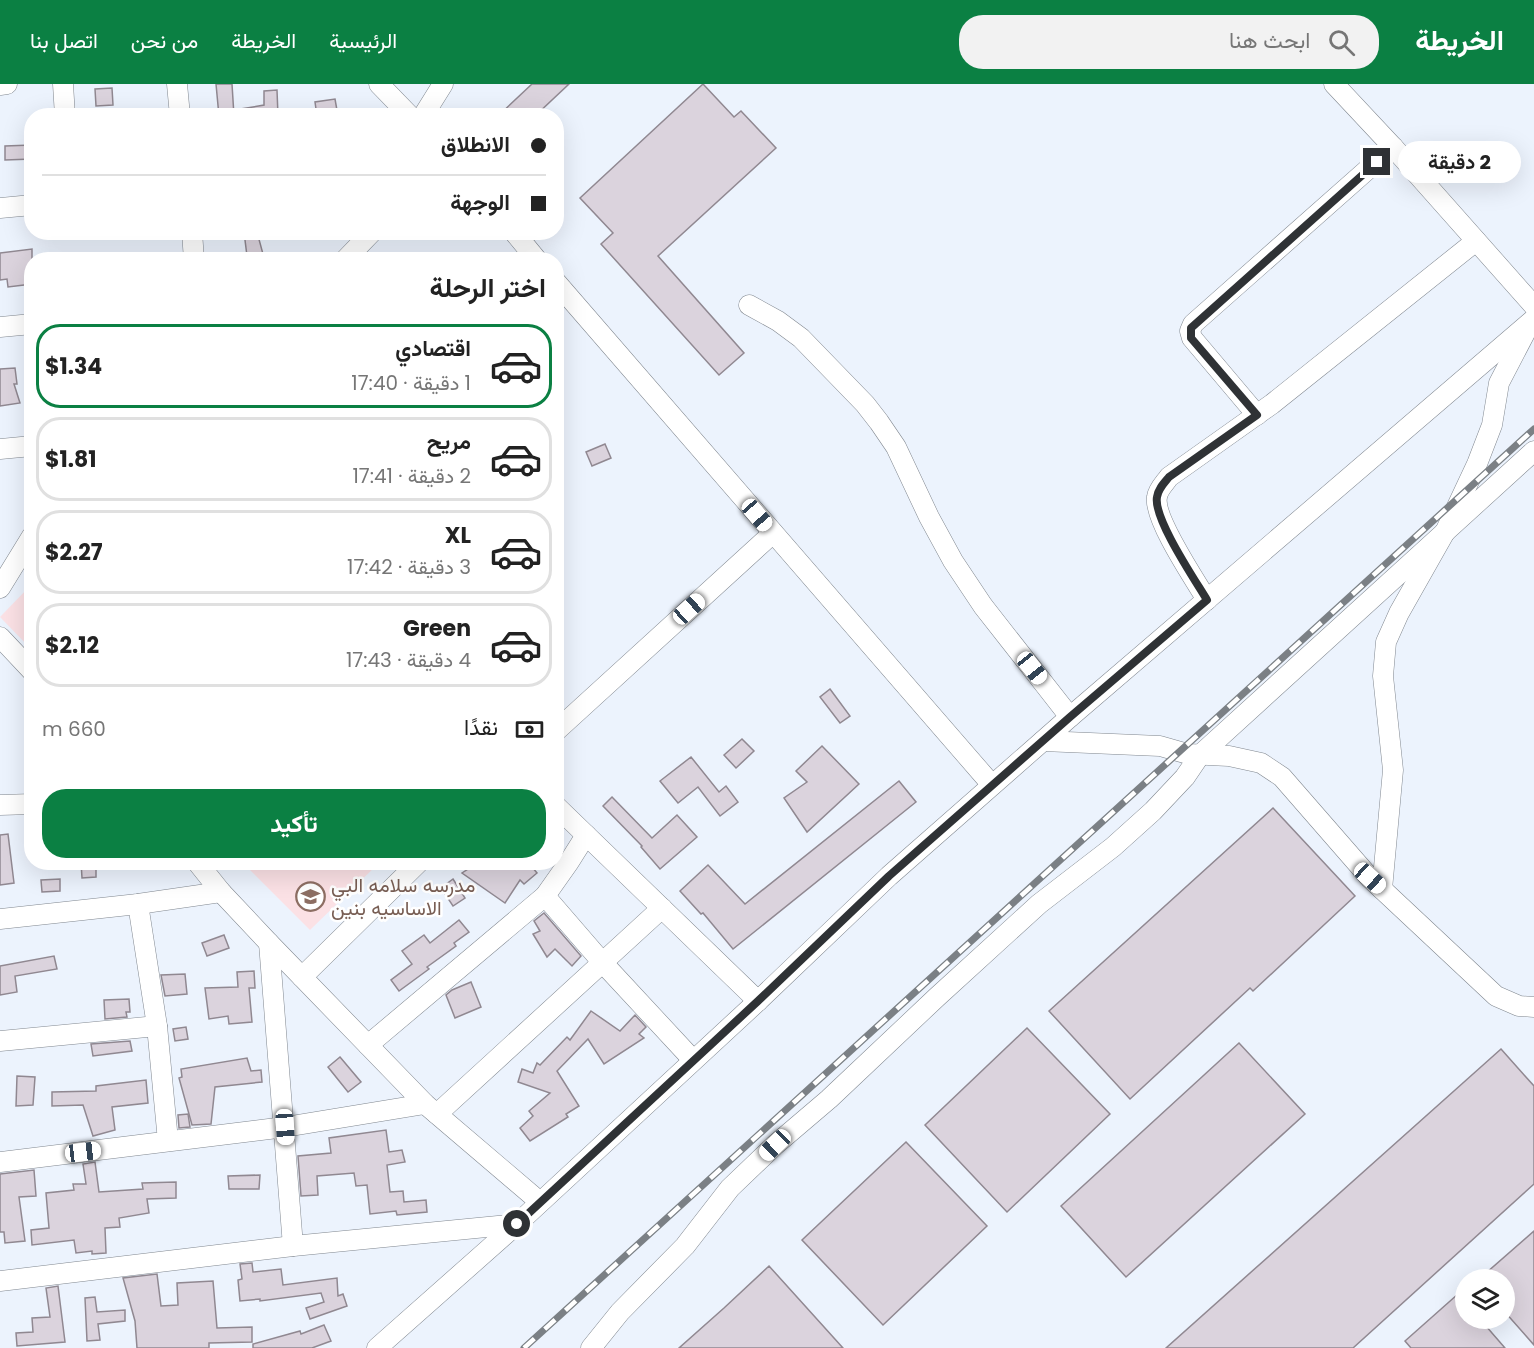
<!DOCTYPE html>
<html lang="ar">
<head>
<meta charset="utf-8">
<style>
	body { margin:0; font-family:Poppins,Vazirmatn,sans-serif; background:#f2f2f2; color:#222; direction:rtl; height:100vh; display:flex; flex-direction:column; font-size:22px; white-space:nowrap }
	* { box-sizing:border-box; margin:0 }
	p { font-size:20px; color:#767676 }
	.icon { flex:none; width:33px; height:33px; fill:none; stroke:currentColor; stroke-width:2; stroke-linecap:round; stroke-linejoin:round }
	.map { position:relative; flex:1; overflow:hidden; direction:ltr }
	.sheet { position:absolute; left:24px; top:168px; width:540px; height:618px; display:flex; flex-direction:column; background:#fff; border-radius:24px; box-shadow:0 6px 24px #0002; direction:rtl }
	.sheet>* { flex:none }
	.top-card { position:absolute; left:24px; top:24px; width:540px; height:132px; border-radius:24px; box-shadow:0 6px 24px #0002; direction:rtl; display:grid; align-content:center; height:132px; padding:0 18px; background:#fff }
	.buttons { position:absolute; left:1455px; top:1185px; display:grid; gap:12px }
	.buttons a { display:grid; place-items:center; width:60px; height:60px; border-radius:50%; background:#fff; box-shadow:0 6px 24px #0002; font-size:30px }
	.end { position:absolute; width:27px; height:27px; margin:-14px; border:8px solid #2f3235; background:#fff; box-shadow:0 0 0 3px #fff }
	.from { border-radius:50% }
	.bubble { position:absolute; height:42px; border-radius:21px; background:#fff; box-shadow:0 6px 24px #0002; font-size:20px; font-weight:700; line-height:42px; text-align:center; direction:rtl }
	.car { position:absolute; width:18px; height:36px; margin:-18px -9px; border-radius:8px; box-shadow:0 0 4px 2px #0007; background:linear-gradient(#fff 24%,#345 0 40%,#fff 0 76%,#345 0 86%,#fff 0) }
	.top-card b { display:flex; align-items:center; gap:21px; height:57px; font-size:22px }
	.top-card b+b { border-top:2px solid #e0e0e0 }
	.top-card i { width:15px; height:15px; background:#222 }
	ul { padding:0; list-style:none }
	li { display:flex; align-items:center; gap:18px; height:84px; margin:0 12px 9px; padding:0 6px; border:3px solid #e0e0e0; border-radius:24px }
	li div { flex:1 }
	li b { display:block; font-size:22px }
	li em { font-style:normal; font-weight:700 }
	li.on { border-color:#0b8043 }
	li>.icon { width:54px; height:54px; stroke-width:1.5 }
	h2 { padding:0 18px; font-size:27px; line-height:72px }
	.pay { display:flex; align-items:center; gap:15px; height:66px; padding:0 18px; font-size:22px }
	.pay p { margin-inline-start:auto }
	.primary-button { display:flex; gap:12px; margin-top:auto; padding:12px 18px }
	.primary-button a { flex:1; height:69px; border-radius:24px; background:#0b8043; color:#fff; font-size:24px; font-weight:700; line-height:69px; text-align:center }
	header { display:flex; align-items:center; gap:36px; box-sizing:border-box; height:84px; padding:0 30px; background:#0b8043; color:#fff }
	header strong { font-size:28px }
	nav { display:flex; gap:33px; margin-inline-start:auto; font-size:21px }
	.search { width:420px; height:54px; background:#f2f2f2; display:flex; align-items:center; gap:15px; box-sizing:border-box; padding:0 21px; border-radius:24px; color:#767676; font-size:22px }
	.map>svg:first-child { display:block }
</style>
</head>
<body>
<header>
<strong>الخريطة</strong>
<div class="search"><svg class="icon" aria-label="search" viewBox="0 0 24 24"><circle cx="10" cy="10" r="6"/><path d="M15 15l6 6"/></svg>ابحث هنا</div>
<nav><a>الرئيسية</a><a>الخريطة</a><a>من نحن</a><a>اتصل بنا</a></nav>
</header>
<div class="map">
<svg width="1534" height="1264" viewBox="0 0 1534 1264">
	<rect width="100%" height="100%" fill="#ecf3fd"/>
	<!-- education -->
	<g fill="#fbe1e5">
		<path d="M31,501V565L0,533Z"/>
		<path d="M243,779H379L310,846Z"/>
	</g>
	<!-- building -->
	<g fill="#dbd3dd" stroke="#908891" stroke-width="1.5">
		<path d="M216,0H232L234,32H219Z"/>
		<path d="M532,0H569L535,32H498Z"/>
		<path d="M703,0L734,33L741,27L776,64L658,172L744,269L719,291L601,160L613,149L580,114Z"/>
		<path d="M112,4L113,21L96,22L95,5Z"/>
		<path d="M277,6L278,32H241V25L264,21V7Z"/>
		<path d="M335,15L338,32H317L315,18Z"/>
		<path d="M32,61V75L5,76V62Z"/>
		<path d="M244,148H257L263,170L247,172Z"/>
		<path d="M32,165V200L8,203L7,195L0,196V169Z"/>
		<path d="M15,284L17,300H14L20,319L0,322V285Z"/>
		<path d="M605,360L611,374L592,382L586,368Z"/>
		<path d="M830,605L850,632L840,639L820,613Z"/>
		<path d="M742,655L754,667L736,684L724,671Z"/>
		<path d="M822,662L859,700L807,748L784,714L807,698L796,687Z"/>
		<path d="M691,673L719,708L726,702L738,718L720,732L698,703L678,719L660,697Z"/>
		<path d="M899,697L916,718L733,865L703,829L701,830L680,807L708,781L745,820Z"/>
		<path d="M612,713L652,754L677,731L697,753L660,785L641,763L642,762L603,722Z"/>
		<path d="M1273,724L1355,812L1253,907L1250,904L1130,1015L1049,927Z"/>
		<path d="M8,750L14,799L0,801V751Z"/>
		<path d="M81,778H96V793L82,794Z"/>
		<path d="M462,778H528L537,789L524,800L520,796L505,819L462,789L468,785Z"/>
		<path d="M60,795V807L42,808L41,796Z"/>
		<path d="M453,795L465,814L453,822L441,804Z"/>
		<path d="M544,829L581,872L572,882L555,865L547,873L533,850L540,847L534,837Z"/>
		<path d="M459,836L469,848L454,859L456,862L427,883L429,885L399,907L391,896L412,880L402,867L424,851L430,859Z"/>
		<path d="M224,851L229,864L207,872L202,859Z"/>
		<path d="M54,872L57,885L15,892L17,908L0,911V882Z"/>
		<path d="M254,887L255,904H249L252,938L229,940L228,932L209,935L205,904L238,903L237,888Z"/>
		<path d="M185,890L187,910L165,912L161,891Z"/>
		<path d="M471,898L481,923L455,934L446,911L452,906Z"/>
		<path d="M129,915L130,928H126L127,933L105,935L104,916Z"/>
		<path d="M591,927L620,947L635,931L646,943L639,950L644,954L604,980L588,955L557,987L579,1022L566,1030L568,1033L530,1057L520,1044L533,1032L529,1027L550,1009L518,998L522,985L533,989L537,979L540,981L567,953L570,956Z"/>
		<path d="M186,943L188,955L175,957L173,945Z"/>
		<path d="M1027,944L1110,1030L1007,1128L925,1041Z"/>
		<path d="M130,957L132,967L93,972L91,960Z"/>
		<path d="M1239,959L1305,1030L1126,1193L1061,1122Z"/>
		<path d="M1501,965L1534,1002V1100L1353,1264H1166Z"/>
		<path d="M340,973L361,998L348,1008L328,983Z"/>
		<path d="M247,974L251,987L261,986L262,998L215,1003L211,1040L192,1041L179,994L182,993L181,985Z"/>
		<path d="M17,992L35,993L33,1021L16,1022Z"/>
		<path d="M146,996L148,1019L112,1023L115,1046L93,1052L83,1021L52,1022V1008L96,1007V1002Z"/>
		<path d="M188,1030L190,1043L179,1044L178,1031Z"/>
		<path d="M386,1046L389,1068L402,1066L405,1078L387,1081L390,1108L403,1107L404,1118L426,1116L427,1128L397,1131L396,1127L370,1130L367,1101L356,1102L354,1089L317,1092L318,1111L301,1112L298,1072L331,1069L329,1054Z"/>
		<path d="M906,1058L987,1142L883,1241L802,1156Z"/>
		<path d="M95,1078L99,1108L143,1105L142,1099L176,1098V1114L147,1115L149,1129L119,1134L120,1143L105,1144L106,1169L92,1170V1167L76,1169L74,1156L32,1161L31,1146L49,1144L46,1109L74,1106L73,1100H86L83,1080Z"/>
		<path d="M34,1086L36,1112L19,1113L25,1157L5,1159L4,1148H0V1090Z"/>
		<path d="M260,1091L259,1105H229L228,1092Z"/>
		<path d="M1534,1147V1261L1504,1227V1196H1478Z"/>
		<path d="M252,1179L253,1188L281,1185L283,1201L337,1194L338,1212L343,1210L347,1222L310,1235L306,1224L324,1218L321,1209L260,1217V1215L240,1217L238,1196L242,1195L240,1180Z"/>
		<path d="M769,1182L843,1264H679L724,1224Z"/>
		<path d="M157,1190L161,1222L178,1221L177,1199L213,1197L217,1244L252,1243V1258L209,1259V1264H137L135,1237L123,1194Z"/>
		<path d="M58,1202L65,1258L17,1262L16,1249L33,1248L32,1234L50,1233L46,1204Z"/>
		<path d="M1458,1210L1466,1219V1234H1479L1505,1264H1411L1405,1257Z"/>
		<path d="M95,1213L97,1228L125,1226V1237L98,1240L100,1256L87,1257L85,1214Z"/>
		<path d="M324,1241L331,1257L312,1264H253V1260L300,1247L301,1250Z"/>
	</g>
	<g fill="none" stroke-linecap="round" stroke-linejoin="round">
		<defs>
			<g id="minor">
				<path d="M63,0L65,32"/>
				<path d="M177,0L180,32"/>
				<path d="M379,0L410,32"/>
				<path d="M1334,0L1393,63L1534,222"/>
				<path d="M0,1L7,0"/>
				<path d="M423,32L443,0"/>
				<path d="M0,124L32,121"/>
				<path d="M192,148L194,176"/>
				<path d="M514,148L537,176"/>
				<path d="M345,176L372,148"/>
				<path d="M556,198L992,701"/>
				<path d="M749,221L778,237L801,254L865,320L879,338L896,363L929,433L953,477L983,522L1070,633"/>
				<path d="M0,243L32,240"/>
				<path d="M1257,331L1192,254L1190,247L1193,240L1393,63"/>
				<path d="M0,365L32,362"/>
				<path d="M0,504L32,452"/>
				<path d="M1207,516C1195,496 1153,434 1157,413C1158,405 1165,399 1169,393L1272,320L1476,157"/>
				<path d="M0,553L32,587"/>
				<path d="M556,647L773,449"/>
				<path d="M1043,657L1160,662L1188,670L1229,672L1261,679L1282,693L1370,794L1496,912L1519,922L1534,923"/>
				<path d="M0,721L32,720"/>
				<path d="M556,722L758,917"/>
				<path d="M197,778L221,808L269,859L425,1020L540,1118"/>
				<path d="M1382,805L1393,686L1383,592L1386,558L1399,529L1446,446L1477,380L1492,341L1499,299L1526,247"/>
				<path d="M545,812L602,878L693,976"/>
				<path d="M138,820L157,942L168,1057"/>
				<path d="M0,835L138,820L221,808"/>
				<path d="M269,859L293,1162"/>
				<path d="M302,893L419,778"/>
				<path d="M0,957L157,942"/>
				<path d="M368,961L545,812L569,778L586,751"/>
				<path d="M437,1030L662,824"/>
				<path d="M0,1078L285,1043L425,1020"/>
				<path d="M0,1197L293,1162L517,1140"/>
				<path d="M377,1264L517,1140L758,917L889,792L1070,633L1534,235"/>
				<path d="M591,1264L620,1228L685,1162L730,1104L775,1061L829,1015L937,913L1039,820L1113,763L1153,727L1185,693L1200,671L1534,367"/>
			</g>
		</defs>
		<!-- minor casing -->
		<use href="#minor" stroke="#80878f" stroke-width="21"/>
		<!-- minor -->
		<use href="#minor" stroke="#fff" stroke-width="20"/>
		<defs>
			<path id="rail" d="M524,1264L1534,345"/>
		</defs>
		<!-- rail casing -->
		<use href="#rail" stroke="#7b8085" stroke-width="7"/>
		<!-- rail -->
		<use href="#rail" stroke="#fff" stroke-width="4.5" stroke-dasharray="14" stroke-linecap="butt"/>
	</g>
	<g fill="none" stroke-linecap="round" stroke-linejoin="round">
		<!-- route -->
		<path stroke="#2f3235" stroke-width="8" d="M517,1140L758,917L889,792L1070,633L1207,516C1195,496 1153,434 1157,413C1158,405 1164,399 1169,393L1257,331L1191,254V244L1377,78"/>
	</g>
	<!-- icons -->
	<defs>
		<symbol id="school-ring" viewBox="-11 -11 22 22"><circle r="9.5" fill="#fff" stroke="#8d6e63" stroke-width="1.5"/><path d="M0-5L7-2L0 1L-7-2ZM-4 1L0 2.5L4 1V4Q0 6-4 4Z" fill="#8d6e63"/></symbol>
	</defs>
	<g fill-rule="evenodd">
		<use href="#school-ring" x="294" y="796" width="33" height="33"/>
	</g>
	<g text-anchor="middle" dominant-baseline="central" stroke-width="5" stroke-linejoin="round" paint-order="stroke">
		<!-- education labels -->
		<g font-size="20" fill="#785e54" stroke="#fff" text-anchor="start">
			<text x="331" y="801">مدرسه سلامه البي<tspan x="331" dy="23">الاساسيه بنين</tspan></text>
		</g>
	</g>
</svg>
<div class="buttons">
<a><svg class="icon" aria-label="layers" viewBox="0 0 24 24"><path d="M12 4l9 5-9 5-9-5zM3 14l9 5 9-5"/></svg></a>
</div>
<i class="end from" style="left:517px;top:1140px"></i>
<i class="end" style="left:1377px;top:78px"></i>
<div class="bubble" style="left:1398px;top:57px;width:123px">2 دقيقة</div>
<i class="car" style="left:757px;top:431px;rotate:139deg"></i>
<i class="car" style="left:689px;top:525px;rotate:48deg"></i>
<i class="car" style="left:1032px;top:584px;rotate:141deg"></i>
<i class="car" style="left:1370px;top:794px;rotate:132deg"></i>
<i class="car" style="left:285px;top:1043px;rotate:176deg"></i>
<i class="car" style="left:775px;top:1061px;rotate:226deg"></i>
<i class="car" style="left:83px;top:1068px;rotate:83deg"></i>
<div class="top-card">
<b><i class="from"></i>الانطلاق</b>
<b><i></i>الوجهة</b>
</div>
<section class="sheet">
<h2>اختر الرحلة</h2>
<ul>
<li class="on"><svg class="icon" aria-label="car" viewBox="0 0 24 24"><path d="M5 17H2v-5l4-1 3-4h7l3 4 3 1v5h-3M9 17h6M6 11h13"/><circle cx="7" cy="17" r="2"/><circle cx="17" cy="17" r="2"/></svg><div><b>اقتصادي</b><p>1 دقيقة · 17:40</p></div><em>$1.34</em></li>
<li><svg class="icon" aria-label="car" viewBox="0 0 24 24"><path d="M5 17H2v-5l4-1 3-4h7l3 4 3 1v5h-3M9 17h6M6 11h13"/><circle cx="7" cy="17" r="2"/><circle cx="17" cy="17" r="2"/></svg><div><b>مريح</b><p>2 دقيقة · 17:41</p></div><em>$1.81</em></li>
<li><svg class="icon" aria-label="car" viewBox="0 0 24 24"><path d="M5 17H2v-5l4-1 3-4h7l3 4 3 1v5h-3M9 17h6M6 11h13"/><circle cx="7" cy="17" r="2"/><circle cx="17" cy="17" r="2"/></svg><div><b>XL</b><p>3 دقيقة · 17:42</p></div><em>$2.27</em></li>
<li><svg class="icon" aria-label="car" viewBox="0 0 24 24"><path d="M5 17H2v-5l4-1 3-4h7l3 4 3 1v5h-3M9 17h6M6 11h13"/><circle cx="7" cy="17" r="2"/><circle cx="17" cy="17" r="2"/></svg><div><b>Green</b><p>4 دقيقة · 17:43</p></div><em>$2.12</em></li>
</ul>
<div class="pay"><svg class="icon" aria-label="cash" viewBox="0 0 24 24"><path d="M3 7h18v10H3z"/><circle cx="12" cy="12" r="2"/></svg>نقدًا<p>660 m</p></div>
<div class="primary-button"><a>تأكيد</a></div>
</section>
</div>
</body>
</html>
